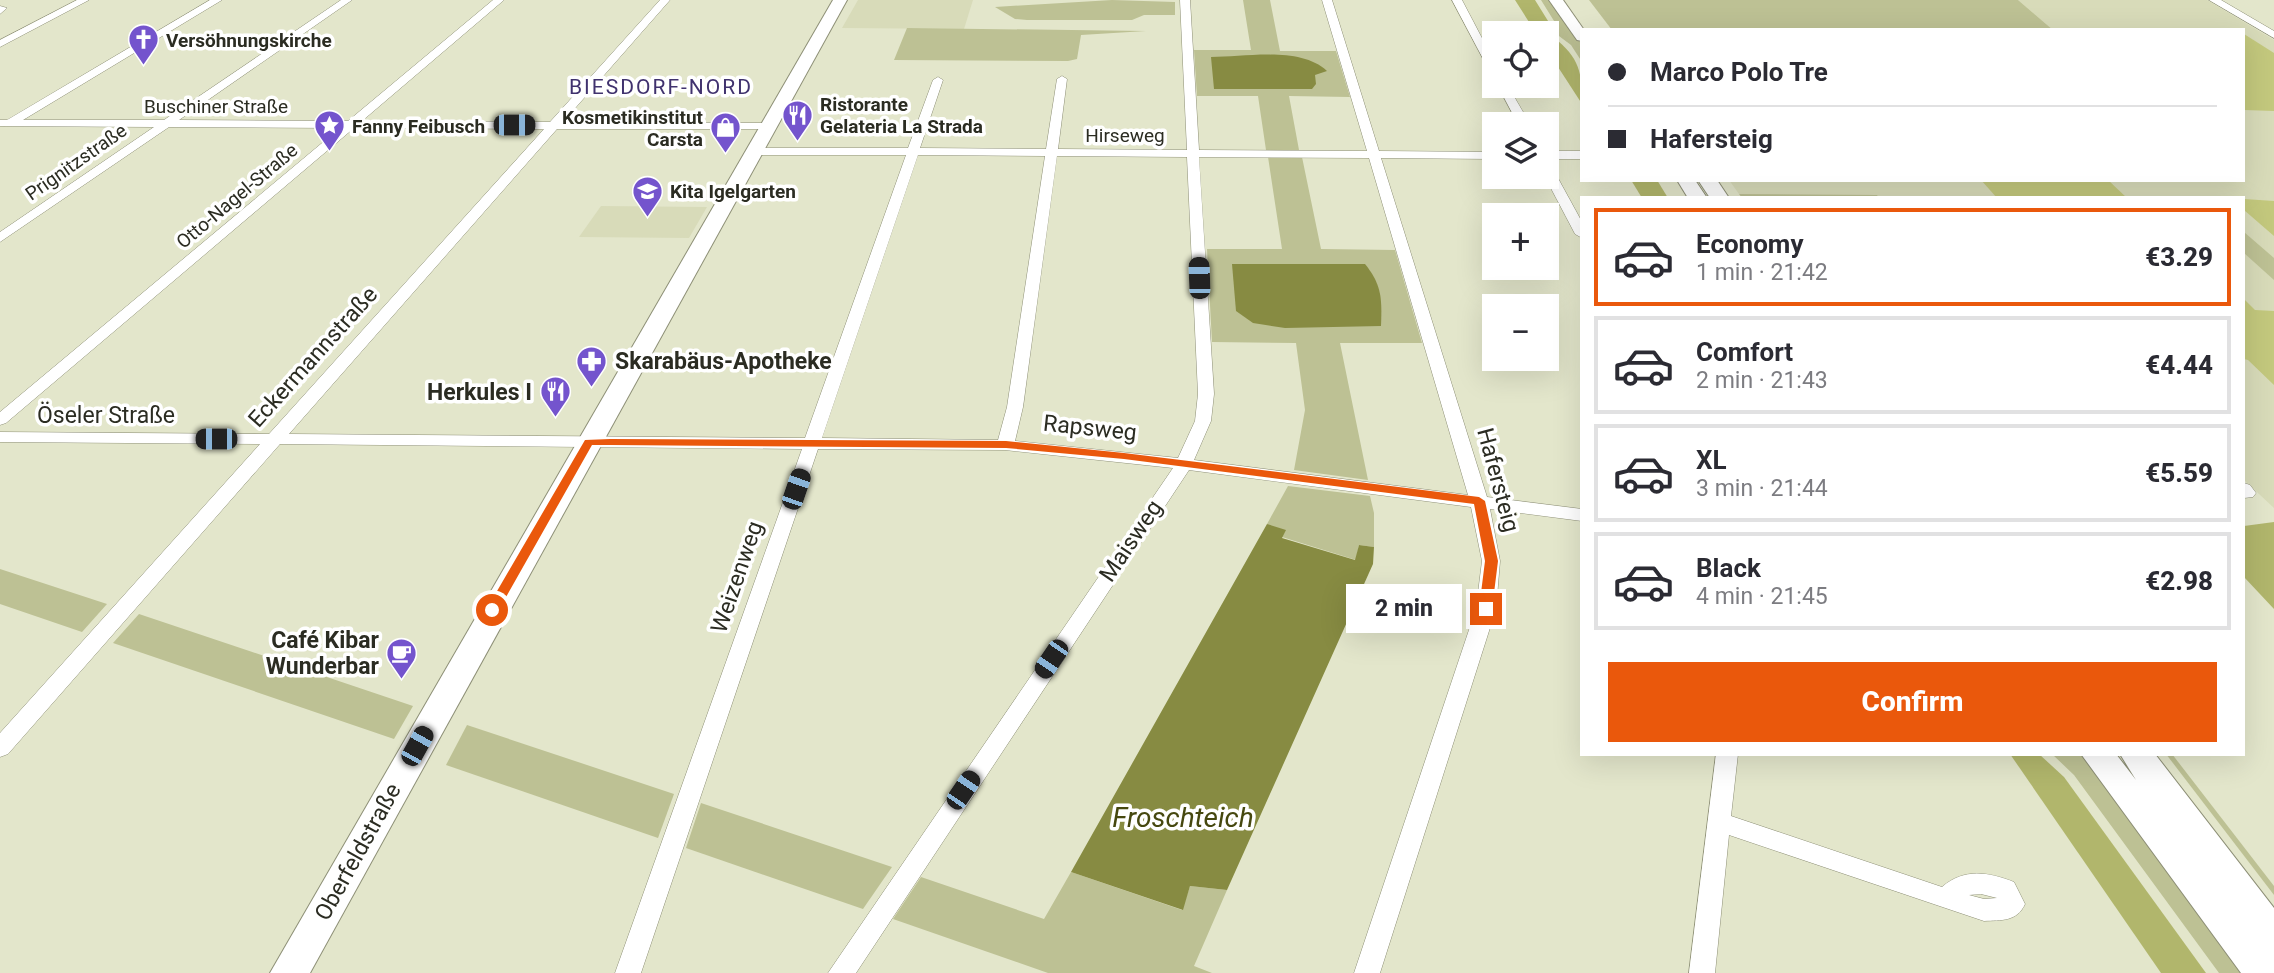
<!DOCTYPE html>
<html lang="en">
<head>
<meta charset="utf-8">
<style>
	body { margin:0; font-family:Roboto,sans-serif; background:#f7f7f7; color:#2b2b33; height:100vh; display:flex; flex-direction:column; font-size:26px; white-space:nowrap }
	* { box-sizing:border-box; margin:0 }
	p { font-size:23px; color:#7c7c81 }
	.icon { flex:none; width:38px; height:38px; fill:none; stroke:currentColor; stroke-width:2; stroke-linecap:round; stroke-linejoin:round }
	.map { position:relative; flex:1; overflow:hidden }
	.panel { position:absolute; left:1580px; top:196px; width:665px; height:560px; display:flex; flex-direction:column; background:#fff; border-radius:0px; box-shadow:0 7px 28px #0002 }
	.panel>* { flex:none }
	.guide { position:absolute; left:1580px; top:28px; width:665px; height:154px; border-radius:0px; box-shadow:0 7px 28px #0002; display:grid; align-content:center; height:154px; padding:0 28px; background:#fff }
	.controls { position:absolute; left:1482px; top:21px; display:grid; gap:14px }
	.controls a { display:grid; place-items:center; width:77px; height:77px; border-radius:0px; background:#fff; box-shadow:0 7px 28px #0002; font-size:35px }
	.end { position:absolute; width:32px; height:32px; margin:-16px; border:9px solid #ea580c; background:#fff; box-shadow:0 0 0 4px #fff }
	.from { border-radius:50% }
	.bubble { position:absolute; height:49px; border-radius:0px; background:#fff; box-shadow:0 7px 28px #0002; font-size:23px; font-weight:800; line-height:49px; text-align:center }
	.car { position:absolute; width:21px; height:42px; margin:-21px -10px; border-radius:9px; box-shadow:0 0 5px 2px #0007; background:linear-gradient(#222 24%,#8ab4d8 0 40%,#222 0 76%,#8ab4d8 0 86%,#222 0) }
	.guide b { display:flex; align-items:center; gap:24px; height:66px; font-size:26px }
	.guide b+b { border-top:2px solid #e1e1e2 }
	.guide i { width:18px; height:18px; background:#2b2b33 }
	ul { padding:12px 0 0; list-style:none }
	li { display:flex; align-items:center; gap:21px; height:98px; margin:0 14px 10px; padding:0 14px; border:4px solid #e1e1e2; border-radius:0px }
	li div { flex:1 }
	li b { display:block; font-size:26px }
	li em { font-style:normal; font-weight:800 }
	li.on { border-color:#ea580c }
	li>.icon { width:63px; height:63px; stroke-width:1.5 }
	.action { display:flex; gap:14px; margin-top:auto; padding:14px 28px }
	.action a { flex:1; height:80px; border-radius:0px; background:#ea580c; color:#fff; font-size:28px; font-weight:800; line-height:80px; text-align:center }
	.map>svg:first-child { display:block }
</style>
</head>
<body>
<div class="map">
<svg width="2274" height="973" viewBox="0 0 2274 973">
	<rect width="100%" height="100%" fill="#e3e6cb"/>
	<!-- built -->
	<g fill="#d8dbb9">
		<path d="M858,0H973L964,29L842,28Z"/>
		<path d="M2018,0H2207L2274,40V508L2244,480V198H1879L1739,194L1729,180H2244V30H2053Z"/>
		<path d="M601,206L707,207L689,238L579,237Z"/>
	</g>
	<!-- green -->
	<g fill="#bdc194">
		<path d="M1112,0L1175,2V15H1144L1132,20H1027L1015,19L995,7Z"/>
		<path d="M1243,0H1270L1280,51H1336L1350,97L1289,96L1299,150H1266L1258,96H1197L1194,50H1251Z"/>
		<path d="M1541,0H1550L1582,45V62L1571,45L1559,36V29Z"/>
		<path d="M1589,0H2018L2053,30H1612Z"/>
		<path d="M907,28L1146,31L1081,35L1077,59L1068,61L894,60Z"/>
		<path d="M1268,157H1302L1321,249L1395,250L1422,343H1340L1368,480L1294,470L1305,410L1296,343L1212,342L1207,249H1282Z"/>
		<path d="M1739,194L1877,195L1879,198H1742Z"/>
		<path d="M2244,232L2274,258V280L2244,253Z"/>
		<path d="M1288,486L1370,496L1374,513V547L1359,545L1356,560L1282,537L1267,524Z"/>
		<path d="M0,569L107,604L82,632L0,604Z"/>
		<path d="M139,614L413,706L394,739L113,643Z"/>
		<path d="M467,725L674,794L658,838L446,765Z"/>
		<path d="M2052,754H2085L2250,973H2219L2074,775Z"/>
		<path d="M2166,754H2172L2274,886V895Z"/>
		<path d="M701,803L892,867L863,909L686,848Z"/>
		<path d="M1071,872L1182,910L1190,886L1227,890L1194,966L1212,973H1048L893,919L921,877L1044,919Z"/>
	</g>
	<!-- forest -->
	<g fill="#b1b66c">
		<path d="M1515,0H1535L1553,29V37C1580,58 1582,72 1582,104L1547,50V33H1536Z"/>
		<path d="M1631,180H1657L1668,198H1642Z"/>
		<path d="M2274,522V609L2244,577V526Z"/>
		<path d="M2010,754H2039L2064,777L2206,973H2161Z"/>
	</g>
	<!-- water -->
	<g fill="#878b42">
		<path d="M1211,57C1246,57 1300,46 1327,71L1315,75L1316,84L1312,89H1214Z"/>
		<path d="M1232,264H1365C1382,285 1382,299 1381,326L1285,328L1253,323L1236,311Z"/>
		<path d="M1267,524L1286,530L1282,538L1355,560L1359,545L1374,547L1373,564L1227,890L1190,886L1183,910L1071,872Z"/>
	</g>
	<!-- building -->
	<g fill="#c3c87d">
		<path d="M2244,34L2274,53V111L2244,110Z"/>
		<path d="M1981,180H2108L2127,198H1997Z"/>
		<path d="M2244,199L2274,201V236L2244,210Z"/>
		<path d="M2244,299L2255,310L2274,311V385L2248,360L2244,359Z"/>
	</g>
	<g fill="none" stroke-linecap="round" stroke-linejoin="round">
		<defs>
			<g id="street">
				<path d="M77,0H89L0,47V40Z"/>
				<path d="M210,0H222L23,120H164L341,0H352L179,120L348,121L493,0H504L362,121L550,122L660,0H670L563,122L768,123L774,126L768,129H557L289,434L805,438L906,155H755L751,154V148H908L933,80L938,77L943,80L920,148L1046,149L1057,79L1062,76L1067,79L1058,149L1187,150L1180,0H1190L1199,150L1367,151L1322,0H1332L1379,151L1494,152V159L1381,158L1487,497L1582,509V521L1490,509L1500,561L1496,609L1380,973H1354L1476,609L1482,561L1471,507L1189,470L856,973H828L1173,468L1005,450L818,449L641,973H615L802,449L280,444L8,754L0,757V733L260,444L0,442V432L269,434L544,129L354,128L6,423L0,425V412L340,128L169,127L0,242V232L154,127L0,126V120H7ZM918,155L1045,156L1007,407L998,440L822,438ZM1057,156L1187,157L1198,394L1195,421L1178,458L1015,441L1023,407ZM1199,157L1369,158L1468,495L1194,460L1211,421L1214,394Z"/>
				<path d="M1452,0H1462L1494,61V73L1489,70Z"/>
				<path d="M2209,0H2221L2274,31V38Z"/>
				<path d="M0,6L7,8L0,14Z"/>
				<path d="M1498,86H1508L1530,124H1518Z"/>
				<rect x="1547" y="151" width="35" height="8"/>
				<path d="M1547,165L1553,169L1582,222V238L1575,234L1545,177Z"/>
				<path d="M2244,483L2250,485L2256,493L2253,497L2244,498Z"/>
				<path d="M1716,754H1738L1731,816L1942,887C1964,868 1988,872 2014,882L2025,904C2017,922 2001,920 1984,921L1729,835L1715,973H1689ZM1981,894L1997,898L1984,899L1969,895Z"/>
			</g>
			<g id="secondary">
				<path d="M833,0H847L310,973H270Z"/>
				<path d="M1549,0H1563L1584,30L1582,41L1577,40Z"/>
				<path d="M1677,180H1695L1707,198H1688Z"/>
				<path d="M1698,180H1717L1729,198H1710Z"/>
				<path d="M2081,754H2116L2136,780L2120,754H2155L2274,908V973H2241Z"/>
			</g>
		</defs>
		<!-- street casing -->
		<use href="#street" stroke="#8d8f76" stroke-width="1"/>
		<!-- secondary casing -->
		<use href="#secondary" stroke="#8d8f76" stroke-width="2"/>
		<!-- street -->
		<use href="#street" fill="#fff" fill-rule="evenodd"/>
		<!-- secondary -->
		<use href="#secondary" fill="#fff" fill-rule="evenodd"/>
	</g>
	<!-- route -->
	<path fill="#ea580c" d="M610,439L1006,441L1124,453L1479,497L1485,501L1498,561L1492,609L1486,613L1479,609L1485,561L1474,504L1124,459L1006,448L610,445H592L497,613H488L486,610L585,440Z"/>
	<!-- icons -->
	<defs>
		<symbol id="church-pin" viewBox="-11 -11 22 30"><path d="M0 17L-7.5 6A9.5 9.5 0 1 1 7.5 6Z" fill="#7454cd" stroke="#fff"/><path d="M-1.2-6h2.4v3.5h3.3v2.4h-3.3V6h-2.4V-.1h-3.3v-2.4h3.3Z" fill="#fff"/></symbol>
		<symbol id="restaurant-pin" viewBox="-11 -11 22 30"><path d="M0 17L-7.5 6A9.5 9.5 0 1 1 7.5 6Z" fill="#7454cd" stroke="#fff"/><path d="M-5-6h1v4h1v-4h1v4h1v-4h1v5L-1.5 .5V6h-2V.5L-5-1ZM5-6V6H3V1.5H1.5Q1.5-4 5-6Z" fill="#fff"/></symbol>
		<symbol id="sight-pin" viewBox="-11 -11 22 30"><path d="M0 17L-7.5 6A9.5 9.5 0 1 1 7.5 6Z" fill="#7454cd" stroke="#fff"/><path d="M0-6L1.8-2.2L6-1.7L2.9 1.2L3.7 5.4L0 3.3L-3.7 5.4L-2.9 1.2L-6-1.7L-1.8-2.2Z" fill="#fff"/></symbol>
		<symbol id="shop-pin" viewBox="-11 -11 22 30"><path d="M0 17L-7.5 6A9.5 9.5 0 1 1 7.5 6Z" fill="#7454cd" stroke="#fff"/><path d="M-5-2.5h2.3a2.7 3.5 0 0 1 5.4 0H5L5.5 6h-11ZM-1.5-2.5h3a1.5 2.3 0 0 0-3 0Z" fill="#fff"/></symbol>
		<symbol id="school-pin" viewBox="-11 -11 22 30"><path d="M0 17L-7.5 6A9.5 9.5 0 1 1 7.5 6Z" fill="#7454cd" stroke="#fff"/><path d="M0-5L7-2L0 1L-7-2ZM-4 1L0 2.5L4 1V4Q0 6-4 4Z" fill="#fff"/></symbol>
		<symbol id="pharmacy-pin" viewBox="-11 -11 22 30"><path d="M0 17L-7.5 6A9.5 9.5 0 1 1 7.5 6Z" fill="#7454cd" stroke="#fff"/><path d="M-2-6h4v4h4v4h-4v4h-4v-4h-4v-4h4Z" fill="#fff"/></symbol>
		<symbol id="cafe-pin" viewBox="-11 -11 22 30"><path d="M0 17L-7.5 6A9.5 9.5 0 1 1 7.5 6Z" fill="#7454cd" stroke="#fff"/><path d="M-5.5-4.5H6V0H3Q3 3.5 0 3.5H-2.5Q-5.5 3.5-5.5 0ZM3-3.2v2h1.7v-2ZM-6 4.5H4V6H-6Z" fill="#fff"/></symbol>
	</defs>
	<g fill-rule="evenodd">
		<use href="#church-pin" x="126" y="22" width="35" height="47"/>
		<use href="#restaurant-pin" x="780" y="98" width="35" height="47"/>
		<use href="#sight-pin" x="312" y="108" width="35" height="47"/>
		<use href="#shop-pin" x="708" y="110" width="35" height="47"/>
		<use href="#school-pin" x="630" y="174" width="35" height="47"/>
		<use href="#pharmacy-pin" x="574" y="344" width="35" height="47"/>
		<use href="#restaurant-pin" x="538" y="374" width="35" height="47"/>
		<use href="#cafe-pin" x="384" y="636" width="35" height="47"/>
	</g>
	<g text-anchor="middle" dominant-baseline="central" stroke-width="7" stroke-linejoin="round" paint-order="stroke">
		<!-- far-poi labels -->
		<g font-size="19" font-weight="bold" fill="#2b2c22" stroke="#fff" text-anchor="start">
			<text x="166" y="40">Versöhnungskirche</text>
			<text x="820" y="104">Ristorante<tspan x="820" dy="22">Gelateria La Strada</tspan></text>
			<text x="703" y="117" text-anchor="end">Kosmetikinstitut<tspan x="703" dy="22">Carsta</tspan></text>
			<text x="352" y="126">Fanny Feibusch</text>
			<text x="670" y="191">Kita Igelgarten</text>
		</g>
		<!-- far-street labels -->
		<g font-size="19" fill="#2b2c22" stroke="#fff">
			<text x="216" y="106">Buschiner Straße</text>
			<text x="1125" y="135">Hirseweg</text>
			<text transform="translate(76 162) rotate(-35)">Prignitzstraße</text>
			<text transform="translate(237 196) rotate(-40)">Otto-Nagel-Straße</text>
		</g>
		<!-- far-quarter labels -->
		<g font-size="21" letter-spacing="2" fill="#40326e" stroke="#fff">
			<text x="661" y="87">BIESDORF-NORD</text>
		</g>
		<!-- street labels -->
		<g font-size="23" fill="#2b2c22" stroke="#fff">
			<text transform="translate(313 357) rotate(-48)">Eckermannstraße</text>
			<text x="106" y="415">Öseler Straße</text>
			<text transform="translate(1090 428) rotate(6)">Rapsweg</text>
			<text transform="translate(1498 480) rotate(75)">Hafersteig</text>
			<text transform="translate(1131 541) rotate(-56)">Maisweg</text>
			<text transform="translate(737 577) rotate(-71)">Weizenweg</text>
			<text transform="translate(358 852) rotate(-61)">Oberfeldstraße</text>
		</g>
		<!-- poi labels -->
		<g font-size="23" font-weight="bold" fill="#2b2c22" stroke="#fff" text-anchor="end">
			<text x="615" y="361" text-anchor="start">Skarabäus-Apotheke</text>
			<text x="532" y="392">Herkules I</text>
			<text x="379" y="640">Café Kibar<tspan x="379" dy="26">Wunderbar</tspan></text>
		</g>
		<!-- near-water labels -->
		<g font-size="28" font-style="italic" fill="#46480f" stroke="#fff">
			<text x="1183" y="817">Froschteich</text>
		</g>
	</g>
</svg>
<div class="controls">
<a><svg class="icon" aria-label="locate" viewBox="0 0 24 24"><circle cx="12" cy="12" r="6"/><path d="M12 2v4M12 18v4M2 12h4M18 12h4"/></svg></a>
<a><svg class="icon" aria-label="layers" viewBox="0 0 24 24"><path d="M12 4l9 5-9 5-9-5zM3 14l9 5 9-5"/></svg></a>
<a>+</a>
<a>−</a>
</div>
<i class="end from" style="left:492px;top:610px"></i>
<i class="end" style="left:1486px;top:609px"></i>
<div class="bubble" style="left:1346px;top:584px;width:116px">2 min</div>
<i class="car" style="left:514px;top:125px;rotate:90deg"></i>
<i class="car" style="left:1199px;top:278px;rotate:358deg"></i>
<i class="car" style="left:216px;top:439px;rotate:270deg"></i>
<i class="car" style="left:796px;top:489px;rotate:19deg"></i>
<i class="car" style="left:1051px;top:659px;rotate:214deg"></i>
<i class="car" style="left:417px;top:746px;rotate:29deg"></i>
<i class="car" style="left:963px;top:790px;rotate:34deg"></i>
<div class="guide">
<b><i class="from"></i>Marco Polo Tre</b>
<b><i></i>Hafersteig</b>
</div>
<section class="panel">
<ul>
<li class="on"><svg class="icon" aria-label="car" viewBox="0 0 24 24"><path d="M5 17H2v-5l4-1 3-4h7l3 4 3 1v5h-3M9 17h6M6 11h13"/><circle cx="7" cy="17" r="2"/><circle cx="17" cy="17" r="2"/></svg><div><b>Economy</b><p>1 min · 21:42</p></div><em>€3.29</em></li>
<li><svg class="icon" aria-label="car" viewBox="0 0 24 24"><path d="M5 17H2v-5l4-1 3-4h7l3 4 3 1v5h-3M9 17h6M6 11h13"/><circle cx="7" cy="17" r="2"/><circle cx="17" cy="17" r="2"/></svg><div><b>Comfort</b><p>2 min · 21:43</p></div><em>€4.44</em></li>
<li><svg class="icon" aria-label="car" viewBox="0 0 24 24"><path d="M5 17H2v-5l4-1 3-4h7l3 4 3 1v5h-3M9 17h6M6 11h13"/><circle cx="7" cy="17" r="2"/><circle cx="17" cy="17" r="2"/></svg><div><b>XL</b><p>3 min · 21:44</p></div><em>€5.59</em></li>
<li><svg class="icon" aria-label="car" viewBox="0 0 24 24"><path d="M5 17H2v-5l4-1 3-4h7l3 4 3 1v5h-3M9 17h6M6 11h13"/><circle cx="7" cy="17" r="2"/><circle cx="17" cy="17" r="2"/></svg><div><b>Black</b><p>4 min · 21:45</p></div><em>€2.98</em></li>
</ul>
<div class="action"><a>Confirm</a></div>
</section>
</div>
</body>
</html>
